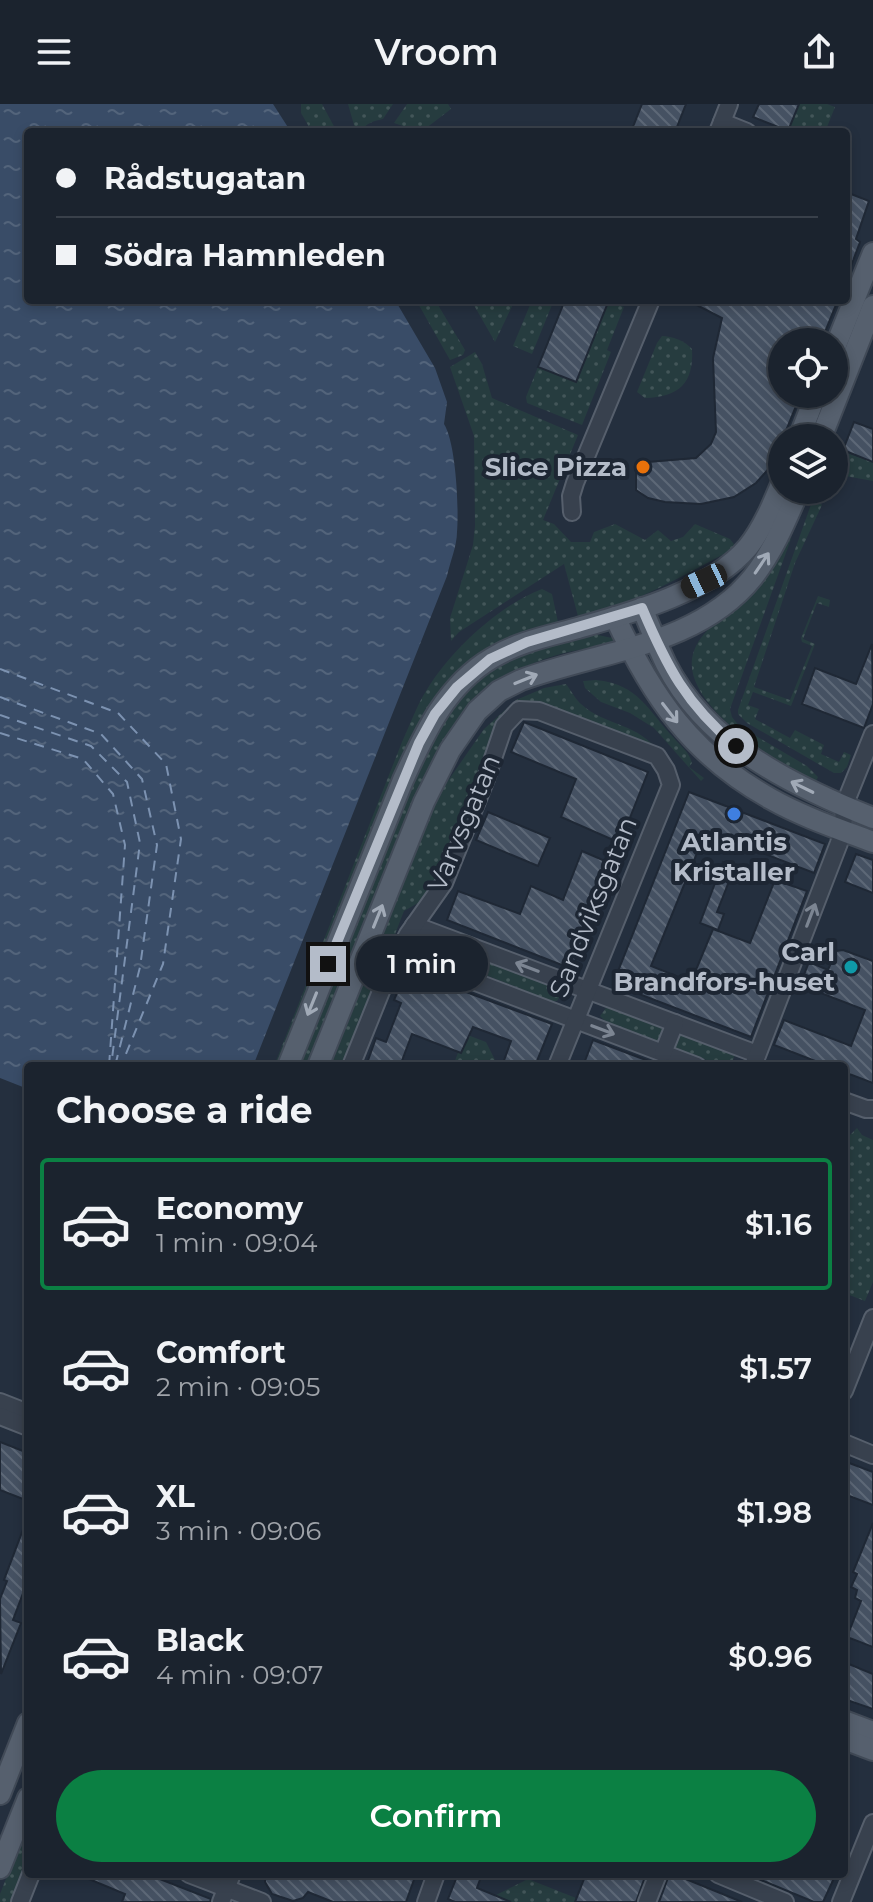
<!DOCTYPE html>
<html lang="en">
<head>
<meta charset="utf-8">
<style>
	body { margin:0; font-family:Montserrat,sans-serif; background:#282f3a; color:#f1f3f6; height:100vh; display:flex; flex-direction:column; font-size:30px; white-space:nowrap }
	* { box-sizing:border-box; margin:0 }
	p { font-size:26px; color:#a0a4aa }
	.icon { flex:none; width:44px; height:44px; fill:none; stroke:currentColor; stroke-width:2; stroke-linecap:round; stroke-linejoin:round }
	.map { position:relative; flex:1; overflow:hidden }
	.side { position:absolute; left:24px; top:958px; width:824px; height:816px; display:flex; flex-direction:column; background:#1b232e; border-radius:8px; box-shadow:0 4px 12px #0003,0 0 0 2px #39404a }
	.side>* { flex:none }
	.hud { position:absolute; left:24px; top:24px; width:826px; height:176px; border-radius:8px; box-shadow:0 4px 12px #0003,0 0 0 2px #39404a; display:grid; align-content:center; height:176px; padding:0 32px; background:#1b232e }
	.controls { position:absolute; left:768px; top:224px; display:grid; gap:16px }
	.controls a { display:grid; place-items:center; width:80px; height:80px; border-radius:50%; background:#1b232e; box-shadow:0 4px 12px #0003,0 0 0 2px #39404a; font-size:40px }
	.end { position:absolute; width:36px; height:36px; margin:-18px; border:10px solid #b4bcc9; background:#111; box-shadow:0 0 0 4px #111 }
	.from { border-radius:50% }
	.bubble { position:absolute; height:56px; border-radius:28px; background:#1b232e; box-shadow:0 4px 12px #0003,0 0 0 2px #39404a; font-size:26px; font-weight:600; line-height:56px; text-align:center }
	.car { position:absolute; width:24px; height:48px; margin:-24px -12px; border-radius:10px; box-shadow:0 0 6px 2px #0007; background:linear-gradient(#222 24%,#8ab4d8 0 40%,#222 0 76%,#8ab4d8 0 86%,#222 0) }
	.hud b { display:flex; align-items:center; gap:28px; height:76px; font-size:30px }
	.hud b+b { border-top:2px solid #39404a }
	.hud i { width:20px; height:20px; background:#f1f3f6 }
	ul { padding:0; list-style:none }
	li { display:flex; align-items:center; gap:24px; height:132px; margin:0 16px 12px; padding:0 16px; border:4px solid transparent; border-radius:8px }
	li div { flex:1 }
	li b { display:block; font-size:30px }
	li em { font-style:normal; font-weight:600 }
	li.on { border-color:#0b8043 }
	li>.icon { width:72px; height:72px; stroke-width:1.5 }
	h2 { padding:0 32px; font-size:36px; line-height:96px }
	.cta { display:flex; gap:16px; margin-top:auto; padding:16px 32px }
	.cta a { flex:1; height:92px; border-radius:48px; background:#0b8043; color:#fff; font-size:32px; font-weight:600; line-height:92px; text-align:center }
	header { display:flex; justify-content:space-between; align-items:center; height:104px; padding:0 32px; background:#1b232e; font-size:36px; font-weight:600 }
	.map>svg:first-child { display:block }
</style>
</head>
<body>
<header><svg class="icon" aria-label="menu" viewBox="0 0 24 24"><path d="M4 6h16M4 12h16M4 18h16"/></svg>Vroom<svg class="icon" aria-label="share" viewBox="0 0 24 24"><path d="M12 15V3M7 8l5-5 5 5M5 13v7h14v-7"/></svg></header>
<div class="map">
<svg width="873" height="1798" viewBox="0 0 873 1798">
	<defs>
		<pattern id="green-dots" width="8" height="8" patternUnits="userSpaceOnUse" patternTransform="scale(2)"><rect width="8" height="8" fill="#263c3f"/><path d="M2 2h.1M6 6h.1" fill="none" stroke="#435659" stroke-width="1.8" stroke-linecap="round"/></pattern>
		<pattern id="water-ripples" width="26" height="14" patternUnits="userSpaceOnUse" patternTransform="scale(2)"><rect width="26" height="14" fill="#394c67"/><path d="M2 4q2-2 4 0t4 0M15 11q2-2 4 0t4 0" fill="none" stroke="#53647b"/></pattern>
		<pattern id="building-back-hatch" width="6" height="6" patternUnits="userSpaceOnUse" patternTransform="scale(2)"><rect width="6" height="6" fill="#455162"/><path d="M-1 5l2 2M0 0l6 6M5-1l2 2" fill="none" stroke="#5d6877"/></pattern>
	</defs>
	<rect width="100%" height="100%" fill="#242f3e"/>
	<!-- green -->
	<g fill="url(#green-dots)">
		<path d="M301,0H322L337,28H312L301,9Z"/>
		<path d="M348,0H393L383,15C375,17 364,19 362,28H356Z"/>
		<path d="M407,0H448L451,5L421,28L394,19Z"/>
		<path d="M792,0H827L835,3L825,28H790L788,27L798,3Z"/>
		<path d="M416,196H435L465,246L463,251L450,256Z"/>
		<path d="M471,196H515L495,238Z"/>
		<path d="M532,196H554L532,250L513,242Z"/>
		<path d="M609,197L624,203L607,246L611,248L582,321L527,299L526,293L538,263L577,278Z"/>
		<path d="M662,232C672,232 685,237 692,245C694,279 679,293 645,294L637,288L657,239Z"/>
		<path d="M475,248L482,260L492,294L578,331L543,416L554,420L571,438H590L594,428L615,420L645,436L658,426L671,437L683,433L695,420L730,435L736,443C685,472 635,498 579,516L564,460L459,528L451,537L450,514L473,441L475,422L474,332L450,263Z"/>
		<path d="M834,345L873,358V377L834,370Z"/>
		<path d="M814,392L822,401L795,459L754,583L790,596L812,542L802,538L801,534L818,492L830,496L829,503L817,499L803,535L815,540L791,602L753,588L748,601L759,605L755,615L790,634L795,626L824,641L821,650L839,658L844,648L851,651L847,663L841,669H834L747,619L738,610V606Z"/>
		<path d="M792,432L730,605L732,613L739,622L807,662L818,673L815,679C779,660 675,598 694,547C703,521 736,507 754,488C770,471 781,451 792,432Z"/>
		<path d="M542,485L552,490L558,518C519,527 480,544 451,574C412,615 385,693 364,747C335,818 307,890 278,962H274L402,638C410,621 416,603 426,587C449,548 499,501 542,485Z"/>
		<path d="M593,530L617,535C600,544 576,545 557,551C476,576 454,609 421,684L310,962H298C324,898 349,834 375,770C399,709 426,621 476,577C507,550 553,537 593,530Z"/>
		<path d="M596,576C639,580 648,607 674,634C682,644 688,646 692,659L689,663L704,674L701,677L654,624L630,609L601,598L585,584L583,577Z"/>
		<path d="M566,580C571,586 575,595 581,600C606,623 639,618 660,650L518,602L498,617L430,786L418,799L404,807L344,962H331L436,694L484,625L516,596L544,584Z"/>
		<path d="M426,831L558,884L560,892L557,897H551L423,846L419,843L422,834Z"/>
		<path d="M613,903L736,949L730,962H723L608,920L600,912L606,904Z"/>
		<path d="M465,930L486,938L496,958L495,962H453Z"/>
		<path d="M857,1024L862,1031L873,1036V1178L865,1197L844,1189V1037Z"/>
		<path d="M28,1719V1750L11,1798H0V1790Z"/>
		<path d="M528,1775L576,1794L575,1798H493L496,1791Z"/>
	</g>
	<!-- water -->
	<path fill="url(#water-ripples)" d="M0,0H273L291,28H28V196H395L435,264L447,298L444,320C456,339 459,404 457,428C457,442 450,458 447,472L253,962H28V985L0,974Z"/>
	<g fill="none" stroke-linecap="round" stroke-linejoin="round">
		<!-- ferry -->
		<g stroke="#7c92b1" stroke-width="2" stroke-dasharray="10 8" stroke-linecap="butt">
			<path d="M0,565L118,609L166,660L181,735L163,860L121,962"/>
			<path d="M0,593L101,630L142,675L157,741L140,863L115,962"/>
			<path d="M0,611L91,642L127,678L140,739L111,962"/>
			<path d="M0,629L83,655L113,690L125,741L109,962"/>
		</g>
	</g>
	<!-- building -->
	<g fill="url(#building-back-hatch)" stroke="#1f2835" stroke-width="2">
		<path d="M642,0H686L675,28H631Z"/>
		<path d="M759,0H799L788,27L753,13Z"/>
		<path d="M846,88L869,97L856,135L860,138L847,173Z"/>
		<path d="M565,196H609L576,278L538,263Z"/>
		<path d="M687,196H838L821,238H782V290H801L772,361L756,379L734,393L701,400L665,398L648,394L636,386V359L696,354L711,340L716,328L713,254L722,214Z"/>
		<path d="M854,318L873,325V358L843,346Z"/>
		<path d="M872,540L873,600L864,624L802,600L815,564L856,580Z"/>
		<path d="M524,618L648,668L620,739L561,713L576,675L511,648Z"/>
		<path d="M689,688L825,740L814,769L706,727L651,862L691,878L713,825L750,839L775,776L807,787L751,933L613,880Z"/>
		<path d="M488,708L550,734L538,762L476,736Z"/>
		<path d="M582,747L612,760L572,865L447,816L458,787L520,810L531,782L563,796Z"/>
		<path d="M856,750L873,756V789L845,778Z"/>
		<path d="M723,758L735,762L717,808L724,810L718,826L700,819Z"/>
		<path d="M843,846L873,857V979L844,968V962H828L774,941L784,916L851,942L865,906L800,881L809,858L828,866L836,847Z"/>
		<path d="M407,866L552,920L535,962H502L511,937L473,923L461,949L412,930L400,962H366L376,934L386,938L401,899L394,896Z"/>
		<path d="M593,936L659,961V962H583Z"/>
		<path d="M0,1338L28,1349V1397L0,1386Z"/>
		<path d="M844,1357L873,1368V1401L844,1390Z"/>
		<path d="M27,1415L28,1485L25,1484L13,1516L21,1519L1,1570L0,1495L7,1477L4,1476Z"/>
		<path d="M873,1419V1543L847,1533L861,1497L855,1494L857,1486L851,1483L857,1470L853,1468Z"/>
		<path d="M844,1558L873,1570V1605L844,1595Z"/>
		<path d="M77,1770H147L211,1795L210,1798H122L125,1790Z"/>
		<path d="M265,1770H416L406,1798H333L308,1788L303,1794L293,1797L272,1790L265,1778Z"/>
		<path d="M458,1770H482L477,1784L511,1798H455L448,1795Z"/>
		<path d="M586,1770H646L636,1798H575Z"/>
		<path d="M747,1770H836L823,1798H814Z"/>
		<path d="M669,1771H676L742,1798H659Z"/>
	</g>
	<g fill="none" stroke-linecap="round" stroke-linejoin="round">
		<defs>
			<g id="minor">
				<path d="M722,18L747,28"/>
				<path d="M718,28L729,0"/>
				<path d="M572,408L571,392L575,379L651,196"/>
				<path d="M414,821L757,950"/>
				<path d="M399,849L697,962"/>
				<path d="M663,949L675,919"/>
				<path d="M351,962L390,865L408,830L444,779L486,675L504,622L519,606L539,607L657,652L666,666L671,681L557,962"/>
				<path d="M753,962L839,739L843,726L844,702L873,630"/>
				<path d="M844,997L866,1005H873"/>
				<path d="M844,1287L873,1214"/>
				<path d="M0,1298L28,1309"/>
				<path d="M0,1312L28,1323"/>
				<path d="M844,1339L873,1351"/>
				<path d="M189,1770L262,1798"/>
				<path d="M718,1770L785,1798"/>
				<path d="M20,1798L31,1770"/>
				<path d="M221,1798L232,1770"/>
				<path d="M426,1798L436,1770"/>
				<path d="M647,1798L658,1770"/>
				<path d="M841,1798L873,1719"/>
			</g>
			<g id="major">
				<path d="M834,246L873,149"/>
				<path d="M799,334L816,290"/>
				<path d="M821,334L873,202"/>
				<path d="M642,504C650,522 657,542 666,560C707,641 793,682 873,714"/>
				<path d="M615,513C652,593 692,651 771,695C803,713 839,725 873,738"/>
				<path d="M288,962L403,676C424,630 446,581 492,554C518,538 549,532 578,524C631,509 711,487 748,443C763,424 773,400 782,378"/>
				<path d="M318,962L424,698L450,646L477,607L499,587L521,576C599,547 698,542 753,473C774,446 786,416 799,386"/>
				<path d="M844,1617L873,1628"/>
				<path d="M844,1635L873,1646"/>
				<path d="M0,1690L28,1619"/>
				<path d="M0,1764L28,1694"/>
			</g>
		</defs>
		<!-- minor casing -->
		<use href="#minor" stroke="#565f6c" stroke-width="20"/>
		<!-- major casing -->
		<use href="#major" stroke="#414a57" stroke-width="24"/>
		<!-- minor -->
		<use href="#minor" stroke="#38414e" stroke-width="16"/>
		<!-- major -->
		<use href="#major" stroke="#56606e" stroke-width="20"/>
	</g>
	<!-- one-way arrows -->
	<defs><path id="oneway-shaft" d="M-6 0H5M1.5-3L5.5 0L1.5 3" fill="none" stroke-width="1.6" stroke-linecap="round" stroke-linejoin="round" transform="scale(2)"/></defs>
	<g stroke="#a1aab7">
		<use href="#oneway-shaft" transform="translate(762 459) rotate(-56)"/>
		<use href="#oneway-shaft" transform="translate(526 575) rotate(-22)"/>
		<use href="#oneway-shaft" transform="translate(670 609) rotate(52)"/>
		<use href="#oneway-shaft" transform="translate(802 683) rotate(-154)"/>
		<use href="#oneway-shaft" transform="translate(378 812) rotate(-68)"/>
		<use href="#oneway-shaft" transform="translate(312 900) rotate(112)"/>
	</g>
	<g stroke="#7c8592">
		<use href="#oneway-shaft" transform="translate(811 811) rotate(-69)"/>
		<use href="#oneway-shaft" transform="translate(527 863) rotate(-159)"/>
		<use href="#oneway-shaft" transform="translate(603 926) rotate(21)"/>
	</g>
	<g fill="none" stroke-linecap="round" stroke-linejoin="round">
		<!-- route -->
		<path stroke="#b4bcc9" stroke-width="10" d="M328,860L419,639L435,610L457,583L490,555L527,538L642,504C667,563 686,600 736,642"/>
	</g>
	<!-- markers -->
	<circle fill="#e8710a" stroke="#1d2633" stroke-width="3" cx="643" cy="363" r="8"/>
	<circle fill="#3f7fe0" stroke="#1d2633" stroke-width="3" cx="734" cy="710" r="8"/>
	<circle fill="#0f9aa8" stroke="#1d2633" stroke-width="3" cx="851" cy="863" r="8"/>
	<g text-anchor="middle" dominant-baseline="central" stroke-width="8" stroke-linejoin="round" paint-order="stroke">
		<!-- poi labels -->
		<g font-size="26" font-weight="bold" fill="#b4bcc9" stroke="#1d2633" text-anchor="end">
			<text x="627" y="363">Slice Pizza</text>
			<text x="734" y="738" text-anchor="middle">Atlantis<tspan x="734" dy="30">Kristaller</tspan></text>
			<text x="835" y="848">Carl<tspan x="835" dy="30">Brandfors-huset</tspan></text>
		</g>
		<!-- street labels -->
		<g font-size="26" fill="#b4bcc9" stroke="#1d2633">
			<text transform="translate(464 719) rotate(-67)">Varvsgatan</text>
			<text transform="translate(593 803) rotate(-68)">Sandviksgatan</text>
		</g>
	</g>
</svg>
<div class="controls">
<a><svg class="icon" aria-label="locate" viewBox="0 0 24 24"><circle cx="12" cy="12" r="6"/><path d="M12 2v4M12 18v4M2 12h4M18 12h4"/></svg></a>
<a><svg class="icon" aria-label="layers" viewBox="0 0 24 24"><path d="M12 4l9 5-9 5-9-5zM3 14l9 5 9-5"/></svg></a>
</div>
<i class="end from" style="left:736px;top:642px"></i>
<i class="end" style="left:328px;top:860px"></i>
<div class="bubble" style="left:356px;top:832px;width:132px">1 min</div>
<i class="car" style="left:704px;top:477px;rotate:245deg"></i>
<div class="hud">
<b><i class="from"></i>Rådstugatan</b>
<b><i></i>Södra Hamnleden</b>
</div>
<section class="side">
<h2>Choose a ride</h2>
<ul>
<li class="on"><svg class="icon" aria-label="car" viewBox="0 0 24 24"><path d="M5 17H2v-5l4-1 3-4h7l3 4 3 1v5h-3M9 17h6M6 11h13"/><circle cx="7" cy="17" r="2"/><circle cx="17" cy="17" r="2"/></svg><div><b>Economy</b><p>1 min · 09:04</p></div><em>$1.16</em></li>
<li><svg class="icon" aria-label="car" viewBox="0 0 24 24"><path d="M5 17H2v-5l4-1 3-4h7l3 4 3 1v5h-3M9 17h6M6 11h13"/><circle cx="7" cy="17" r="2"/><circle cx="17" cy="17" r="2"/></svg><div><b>Comfort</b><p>2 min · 09:05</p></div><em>$1.57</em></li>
<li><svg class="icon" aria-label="car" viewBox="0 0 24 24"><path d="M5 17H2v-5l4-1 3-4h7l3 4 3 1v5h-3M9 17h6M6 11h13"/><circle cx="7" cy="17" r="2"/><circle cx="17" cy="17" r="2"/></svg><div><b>XL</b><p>3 min · 09:06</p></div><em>$1.98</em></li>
<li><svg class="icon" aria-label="car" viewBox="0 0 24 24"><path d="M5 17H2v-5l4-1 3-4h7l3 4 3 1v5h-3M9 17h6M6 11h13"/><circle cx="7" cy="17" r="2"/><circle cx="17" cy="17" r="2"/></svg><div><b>Black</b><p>4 min · 09:07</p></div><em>$0.96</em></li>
</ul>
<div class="cta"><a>Confirm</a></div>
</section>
</div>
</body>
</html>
